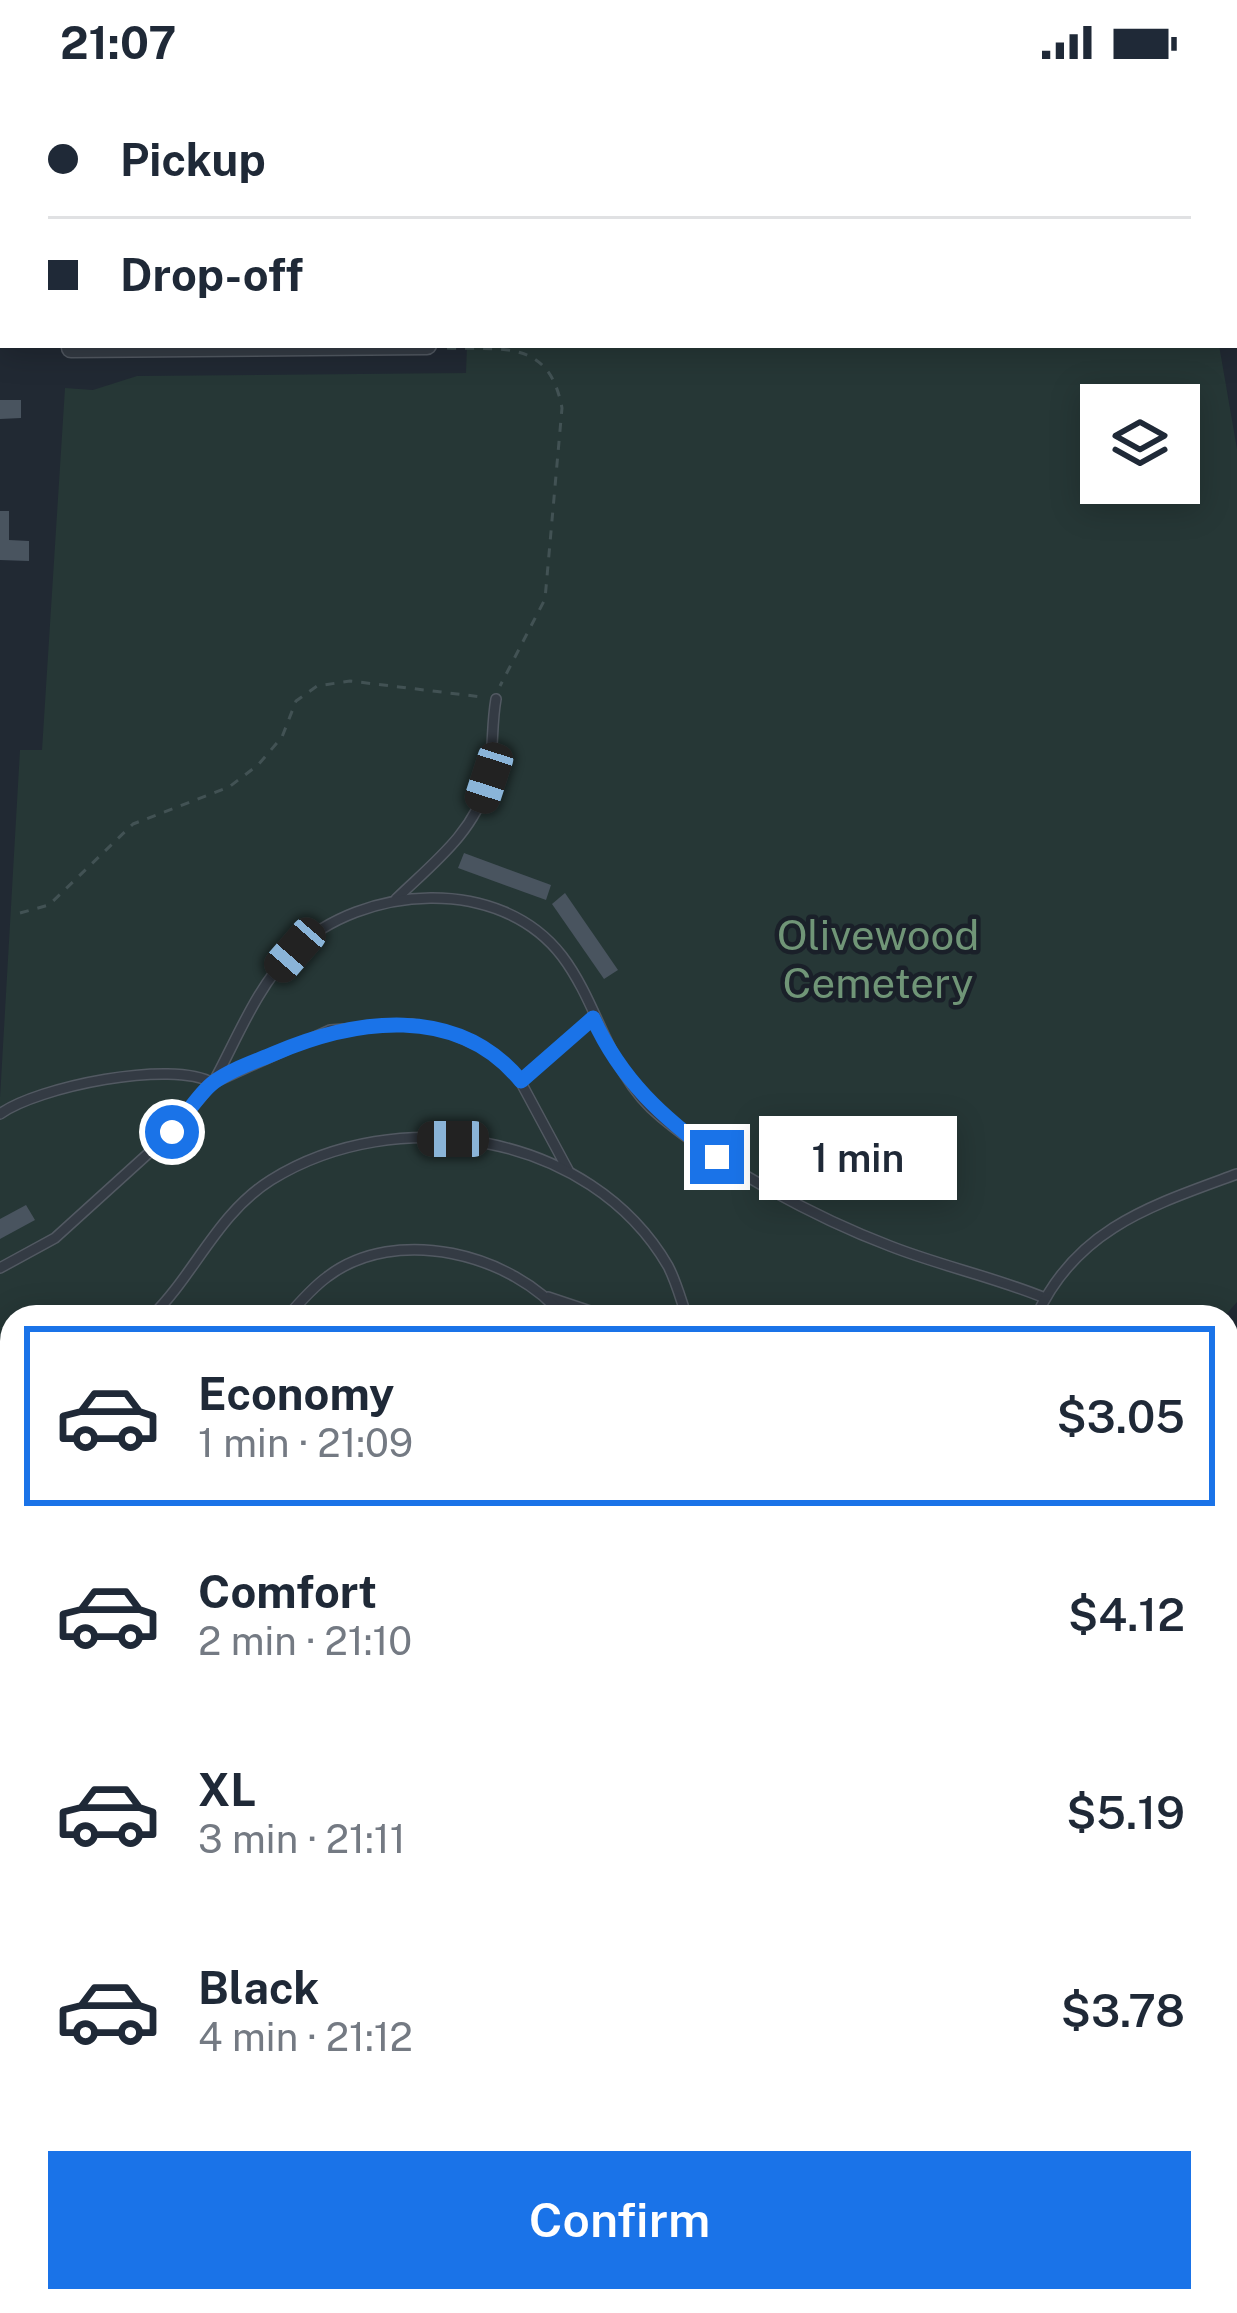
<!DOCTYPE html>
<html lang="en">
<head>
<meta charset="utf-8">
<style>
	body { margin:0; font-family:"Public Sans",sans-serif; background:#f2f2f3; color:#1f2937; height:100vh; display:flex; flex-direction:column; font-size:45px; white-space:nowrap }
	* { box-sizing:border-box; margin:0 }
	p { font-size:39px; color:#747a83 }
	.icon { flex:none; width:66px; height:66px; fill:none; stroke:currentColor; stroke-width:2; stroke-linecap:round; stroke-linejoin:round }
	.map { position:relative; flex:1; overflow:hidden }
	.drawer { position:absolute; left:0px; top:1221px; width:1239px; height:1008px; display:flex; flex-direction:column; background:#fff; border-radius:36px 36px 0 0; box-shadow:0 6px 30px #0003 }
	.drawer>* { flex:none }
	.top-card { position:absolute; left:0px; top:0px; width:1239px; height:264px; box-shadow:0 6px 30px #0003; display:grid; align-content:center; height:264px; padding:0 48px; background:#fff }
	.fabs { position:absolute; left:1080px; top:300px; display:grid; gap:24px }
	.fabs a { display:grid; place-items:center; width:120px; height:120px; border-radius:0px; background:#fff; box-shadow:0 6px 30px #0003; font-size:60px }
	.end { position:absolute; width:54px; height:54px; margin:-27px; border:15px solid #1a73e8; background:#fff; box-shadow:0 0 0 6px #fff }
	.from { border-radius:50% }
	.bubble { position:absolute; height:84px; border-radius:0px; background:#fff; box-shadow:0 6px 30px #0003; font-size:39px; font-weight:600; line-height:84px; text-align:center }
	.car { position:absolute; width:36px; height:72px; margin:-36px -18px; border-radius:15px; box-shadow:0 0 9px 3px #0007; background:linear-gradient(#222 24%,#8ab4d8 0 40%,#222 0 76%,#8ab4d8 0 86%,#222 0) }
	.top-card b { display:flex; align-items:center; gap:42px; height:114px; font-size:45px }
	.top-card b+b { border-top:3px solid #e0e1e3 }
	.top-card i { width:30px; height:30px; background:#1f2937 }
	ul { padding:21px 0 0; list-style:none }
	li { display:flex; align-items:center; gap:36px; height:180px; margin:0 24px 18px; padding:0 24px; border:6px solid transparent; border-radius:0px }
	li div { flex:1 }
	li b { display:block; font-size:45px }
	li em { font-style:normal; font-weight:600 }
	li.active { border-color:#1a73e8 }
	li>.icon { width:108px; height:108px; stroke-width:1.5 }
	.cta { display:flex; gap:24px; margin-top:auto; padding:24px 48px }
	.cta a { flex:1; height:138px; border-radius:0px; background:#1a73e8; color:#fff; font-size:48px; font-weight:600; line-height:138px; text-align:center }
	.status { display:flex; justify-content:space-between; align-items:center; height:84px; padding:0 60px; background:#fff; direction:ltr }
	.status svg { height:33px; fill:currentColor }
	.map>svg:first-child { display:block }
</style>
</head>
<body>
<div class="status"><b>21:07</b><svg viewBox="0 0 49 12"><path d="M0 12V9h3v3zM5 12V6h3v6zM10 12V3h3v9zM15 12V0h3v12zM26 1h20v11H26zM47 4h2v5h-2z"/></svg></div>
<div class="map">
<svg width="1237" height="2229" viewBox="0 0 1237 2229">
	<rect width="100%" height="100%" fill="#212933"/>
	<!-- green -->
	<g fill="#263736" fill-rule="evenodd">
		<path d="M461,0H1237L1236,55V3Z"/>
		<path d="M467,261H1219L1237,365V1218L1224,1233H12V2217H117L107,2229H0V1014L20,666H42L65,304L93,306L137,292L466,289ZM1101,321H1179V399H1101Z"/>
	</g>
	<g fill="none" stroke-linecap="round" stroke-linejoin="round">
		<!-- stream -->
		<path stroke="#364659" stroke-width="6" d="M1227,1371L1237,1363"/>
	</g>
	<!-- building -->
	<g fill="#49545f">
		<path d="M0,316H21V334L0,335Z"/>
		<path d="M0,427H9V456L29,457V477L0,476Z"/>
		<path d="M464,769L551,801L546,816L458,784Z"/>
		<path d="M565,809L618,886L604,895L552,820Z"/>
		<path d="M26,1121L35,1136L0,1155V1135Z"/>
		<path d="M1231,2020H1237V2077L1227,2065Z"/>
		<path d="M253,2217H280L268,2229H241Z"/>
		<path d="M315,2217H356L344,2229H303Z"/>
		<path d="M387,2217H395L407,2229H375Z"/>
		<path d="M971,2217H1007L1013,2229H974Z"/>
		<path d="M1114,2217H1151V2226L1114,2229Z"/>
	</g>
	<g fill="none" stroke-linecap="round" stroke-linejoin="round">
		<defs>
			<g id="lane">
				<path d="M198,3V0"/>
				<path d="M396,815C431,781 475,748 487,699C494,672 491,642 496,615"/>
				<path d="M521,997L594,934"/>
				<path d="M0,1030C37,1003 172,975 213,999C237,955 257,902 293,867C363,800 500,791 562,872C600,922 609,991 661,1033C721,1083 816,1134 890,1162C941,1182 994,1193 1045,1214"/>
				<path d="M0,1184L55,1154L172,1048L213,999L330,946L412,940L450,949L486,965L518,993L568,1086"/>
				<path d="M548,1213L608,1233"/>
				<path d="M151,1233C195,1190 217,1130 271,1096C396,1018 590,1048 668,1182C676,1197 681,1216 687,1233"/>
				<path d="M287,1233C299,1219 312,1204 327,1193C396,1140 513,1170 564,1233"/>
				<path d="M1036,1233C1076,1144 1153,1121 1237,1090"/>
				<path d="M0,1322L12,1316"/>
				<path d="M0,1453H12"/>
				<path d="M0,1786L12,1789"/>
				<path d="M0,2105L12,2091"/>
				<path d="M423,2217L434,2229"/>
				<path d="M446,2229L459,2217"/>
			</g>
			<g id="street">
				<path d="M433,3V0"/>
				<path d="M71,264L427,261"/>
				<path d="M1227,1964L1237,1959"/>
				<path d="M900,2229L910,2217"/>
				<path d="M1062,2229V2217"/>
			</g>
			<g id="primary">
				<path d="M0,1638H12"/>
				<path d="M1227,1649H1237"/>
				<path d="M0,1669H12"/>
			</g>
			<g id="highway">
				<path d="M1227,1538L1237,1523"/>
				<path d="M1227,1703L1237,1689"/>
				<path d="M1227,1765L1237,1754"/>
				<path d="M1227,1903L1237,1895"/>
				<path d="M561,2229L574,2217"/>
				<path d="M659,2229L673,2217"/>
				<path d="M733,2229L747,2217"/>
				<path d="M821,2229L836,2217"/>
			</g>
		</defs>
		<!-- lane casing -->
		<use href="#lane" stroke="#525962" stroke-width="12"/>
		<!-- street casing -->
		<use href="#street" stroke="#525962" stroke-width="21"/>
		<!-- primary casing -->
		<use href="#primary" stroke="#3e444e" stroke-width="33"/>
		<!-- highway casing -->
		<use href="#highway" stroke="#3f464f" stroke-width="36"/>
		<!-- path -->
		<g stroke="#425254" stroke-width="3" stroke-dasharray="9 9" stroke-linecap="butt">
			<path d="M447,264C504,266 549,255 562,324L545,515L500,602"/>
			<path d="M20,829L49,821L133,740L229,703L258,681L282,653L296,617L317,602L350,597L482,613"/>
		</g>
		<!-- lane -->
		<use href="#lane" stroke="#343b44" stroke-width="9"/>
		<!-- street -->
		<use href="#street" stroke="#343b44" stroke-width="18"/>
		<!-- primary -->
		<use href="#primary" stroke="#525a64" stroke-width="30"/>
		<!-- highway -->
		<use href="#highway" stroke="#695f52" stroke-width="33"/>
		<!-- rail -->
		<g stroke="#565f6b" stroke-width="6" stroke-dasharray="12 12" stroke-linecap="butt">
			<path d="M1227,1267L1237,1256"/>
			<path d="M1227,1296L1237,1286"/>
			<path d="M150,2229L162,2217"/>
			<path d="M174,2229L187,2217"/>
		</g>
	</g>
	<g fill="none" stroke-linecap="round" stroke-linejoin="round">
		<!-- route -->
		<path stroke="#1a73e8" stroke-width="15" d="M172,1048C185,1033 198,1010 214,998C230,986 254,978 273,970C354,935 457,919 521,997L593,934C621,996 663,1034 717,1073"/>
	</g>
	<g text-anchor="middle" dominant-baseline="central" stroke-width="9" stroke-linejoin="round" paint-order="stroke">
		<!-- park labels -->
		<g font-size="42" fill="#709577" stroke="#1a2029">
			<text x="878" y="850">Olivewood<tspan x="878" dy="48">Cemetery</tspan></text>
		</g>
	</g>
</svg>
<div class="fabs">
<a><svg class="icon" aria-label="layers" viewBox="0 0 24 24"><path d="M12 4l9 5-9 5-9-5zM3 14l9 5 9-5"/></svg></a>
</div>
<i class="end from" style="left:172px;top:1048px"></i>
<i class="end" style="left:717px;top:1073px"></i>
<div class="bubble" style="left:759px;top:1032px;width:198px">1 min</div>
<i class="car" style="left:489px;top:694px;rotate:198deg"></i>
<i class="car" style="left:295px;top:866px;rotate:221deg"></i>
<i class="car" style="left:453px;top:1055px;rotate:270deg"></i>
<div class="top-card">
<b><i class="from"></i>Pickup</b>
<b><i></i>Drop-off</b>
</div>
<section class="drawer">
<ul>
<li class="active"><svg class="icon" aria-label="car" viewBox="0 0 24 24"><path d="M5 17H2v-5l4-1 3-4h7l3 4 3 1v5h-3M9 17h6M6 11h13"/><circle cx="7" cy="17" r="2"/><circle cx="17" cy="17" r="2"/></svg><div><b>Economy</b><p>1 min · 21:09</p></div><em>$3.05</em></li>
<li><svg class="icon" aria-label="car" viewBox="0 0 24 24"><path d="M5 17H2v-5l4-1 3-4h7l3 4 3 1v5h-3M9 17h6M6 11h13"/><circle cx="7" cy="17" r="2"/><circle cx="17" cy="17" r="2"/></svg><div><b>Comfort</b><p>2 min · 21:10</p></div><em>$4.12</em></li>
<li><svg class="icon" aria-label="car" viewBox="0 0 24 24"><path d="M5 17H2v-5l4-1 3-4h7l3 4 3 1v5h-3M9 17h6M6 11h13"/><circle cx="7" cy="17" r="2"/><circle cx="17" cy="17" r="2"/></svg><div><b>XL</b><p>3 min · 21:11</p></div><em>$5.19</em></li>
<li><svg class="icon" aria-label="car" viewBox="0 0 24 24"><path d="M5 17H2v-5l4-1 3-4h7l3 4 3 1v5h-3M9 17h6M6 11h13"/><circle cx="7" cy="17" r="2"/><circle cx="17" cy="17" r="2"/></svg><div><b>Black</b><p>4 min · 21:12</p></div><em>$3.78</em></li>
</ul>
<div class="cta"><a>Confirm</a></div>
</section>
</div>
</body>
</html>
